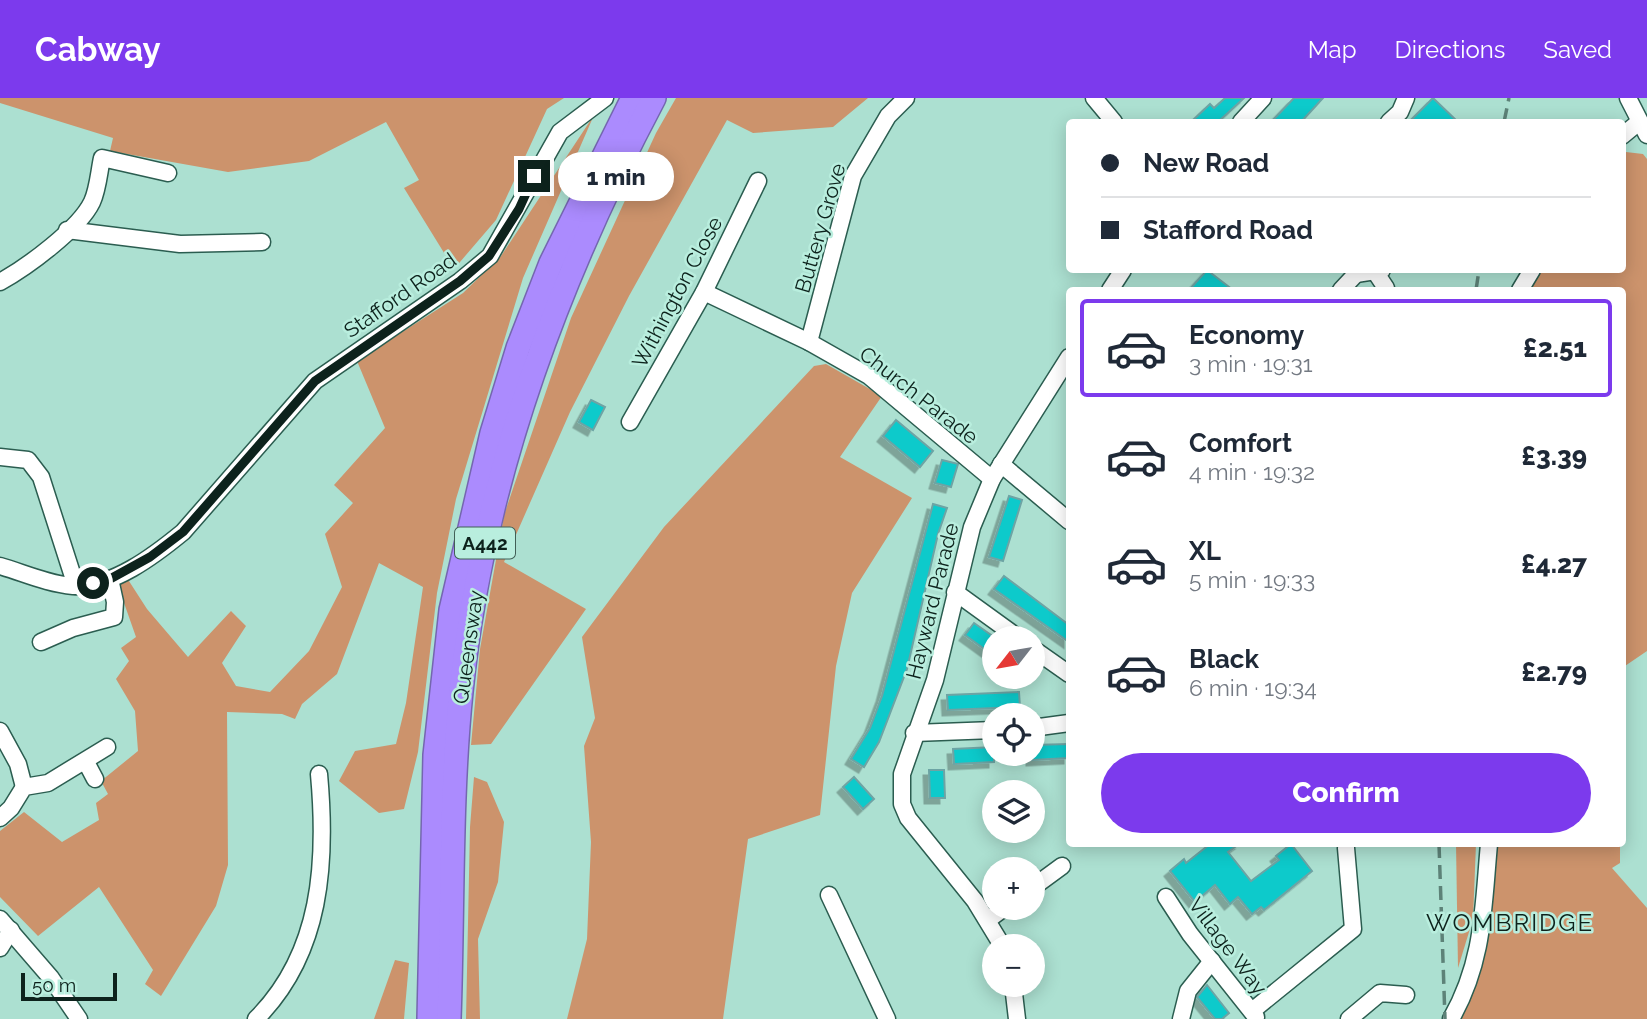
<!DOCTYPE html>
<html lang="en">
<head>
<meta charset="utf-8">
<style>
	body { margin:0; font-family:Raleway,sans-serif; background:#f2f2f3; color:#1f2937; height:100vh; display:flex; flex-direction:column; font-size:26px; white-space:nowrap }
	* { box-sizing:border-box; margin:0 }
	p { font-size:23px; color:#747a83 }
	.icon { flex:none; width:38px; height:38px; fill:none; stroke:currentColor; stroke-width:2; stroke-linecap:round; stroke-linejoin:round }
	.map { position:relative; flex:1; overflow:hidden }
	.details { position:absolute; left:1066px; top:189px; width:560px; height:560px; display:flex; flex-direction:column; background:#fff; border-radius:7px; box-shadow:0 4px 18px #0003 }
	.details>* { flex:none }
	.hud { position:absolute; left:1066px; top:21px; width:560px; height:154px; border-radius:7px; box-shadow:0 4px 18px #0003; display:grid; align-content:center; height:154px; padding:0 35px; background:#fff }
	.needle { width:46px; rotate:239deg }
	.controls { position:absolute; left:982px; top:528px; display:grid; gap:14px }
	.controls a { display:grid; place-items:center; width:63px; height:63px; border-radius:50%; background:#fff; box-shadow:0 4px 18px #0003; font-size:35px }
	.scale { position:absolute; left:21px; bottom:18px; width:96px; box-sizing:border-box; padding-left:7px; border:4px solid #0d221c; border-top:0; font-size:19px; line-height:24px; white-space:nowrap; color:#0d221c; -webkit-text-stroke:5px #b9eede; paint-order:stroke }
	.end { position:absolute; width:32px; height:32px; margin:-16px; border:9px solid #0d221c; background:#fff; box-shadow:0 0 0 4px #fff }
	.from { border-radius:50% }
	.bubble { position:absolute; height:49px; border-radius:24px; background:#fff; box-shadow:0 4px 18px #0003; font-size:23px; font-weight:800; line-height:49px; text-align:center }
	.hud b { display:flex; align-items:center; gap:24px; height:66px; font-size:26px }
	.hud b+b { border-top:2px solid #e0e1e3 }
	.hud i { width:18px; height:18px; background:#1f2937 }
	ul { padding:12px 0 0; list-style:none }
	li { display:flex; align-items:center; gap:21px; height:98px; margin:0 14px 10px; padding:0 21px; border:4px solid transparent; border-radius:7px }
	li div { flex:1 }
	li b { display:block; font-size:26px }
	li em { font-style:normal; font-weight:800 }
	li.active { border-color:#7c3aed }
	li>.icon { width:63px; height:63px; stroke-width:1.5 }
	.cta { display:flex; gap:14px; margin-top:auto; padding:14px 35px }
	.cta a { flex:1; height:80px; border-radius:42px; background:#7c3aed; color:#fff; font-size:28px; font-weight:800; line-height:80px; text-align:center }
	header { display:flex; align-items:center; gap:42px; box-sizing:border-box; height:98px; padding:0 35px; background:#7c3aed; color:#fff }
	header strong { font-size:33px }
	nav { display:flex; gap:38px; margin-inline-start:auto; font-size:24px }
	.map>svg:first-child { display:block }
</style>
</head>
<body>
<header>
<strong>Cabway</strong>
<nav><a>Map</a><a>Directions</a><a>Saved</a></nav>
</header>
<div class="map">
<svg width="1647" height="921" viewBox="0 0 1647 921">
	<defs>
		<filter id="shadow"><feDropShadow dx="-5.5" dy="5.5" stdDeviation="0" flood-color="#0004"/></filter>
	</defs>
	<rect width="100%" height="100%" fill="#ace0d1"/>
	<!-- green -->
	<g fill="#cc936c">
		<path d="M0,0H564L547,11L496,122L454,171L404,90L419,82L386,24L309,63L228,74L110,53L113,40L0,5Z"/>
		<path d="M676,0H868L833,29L753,35L727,22L629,198L570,314L504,464L586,511L491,646L471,647L480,551L504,417L571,220L656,35Z"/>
		<path d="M594,17L523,180L456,401L437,495L418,654L404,711L379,715L339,683L355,653L396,646L406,605L423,489L379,465L337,576L302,606L295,621L282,616L227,614L228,767L216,808L161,898L145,886L153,872L99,789L38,838L0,799V733L24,714L62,744L99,722L96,705L108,696L101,683L138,653L135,613L116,581L129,563L121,550L136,539L117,485L127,480L147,511L188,559L231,513L246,528L222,565L236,588L270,594L309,553L342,489L325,436L353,405L334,387L385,330L357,263L463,195L501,158Z"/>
		<path d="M1626,54L1643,56L1647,61V553L1622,570V192H1530L1540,172H1622V59Z"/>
		<path d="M826,266L882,298L840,359L912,400L852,495L836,568L820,717L748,741L723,921H567L587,841L591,744L584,648L595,620L582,539L664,429L814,268Z"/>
		<path d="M474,679L487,684L504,724L498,784L478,841L480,921H466L470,729Z"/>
		<path d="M1456,746H1476L1473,821L1458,870Z"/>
		<path d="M1496,746H1620V765L1612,770L1647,810V921H1461L1482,866Z"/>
		<path d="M395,862L409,865L404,921H374Z"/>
	</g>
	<!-- building -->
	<g fill="#0dcacb" stroke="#6da4a4" stroke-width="2" filter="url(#shadow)">
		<path d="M1225,0H1244L1218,24H1191L1210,6L1214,10Z"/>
		<path d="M1294,0H1323L1301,24H1271Z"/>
		<path d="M1433,0L1458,24H1409Z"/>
		<path d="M1207,172L1233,192H1189Z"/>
		<path d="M591,302L605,309L593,332L579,324Z"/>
		<path d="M896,322L933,353L920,369L883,338Z"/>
		<path d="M942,362L958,366L951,389L935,385Z"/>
		<path d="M1009,398L1022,402L1003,463L989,459Z"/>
		<path d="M933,406L947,410L938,436L907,571L879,644L864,669L851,661L870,630L882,598Z"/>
		<path d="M1004,478L1069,527V544L994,491Z"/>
		<path d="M974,525L994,539V558L965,537Z"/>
		<path d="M1019,594L1020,609L948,612L947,597Z"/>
		<path d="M1069,646V660L1032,662V647Z"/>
		<path d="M994,649V664L954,666L953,651Z"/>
		<path d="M929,672H944L945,700H930Z"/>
		<path d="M854,679L874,701L863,711L843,689Z"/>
		<path d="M1210,746H1239L1228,754L1251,783L1279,762L1276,758L1291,746L1312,773L1264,812L1261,809L1252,816L1238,799L1230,806L1215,787L1195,804L1170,773L1184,761L1186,765Z"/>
		<path d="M1207,887L1229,915L1222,921H1215L1197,899Z"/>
	</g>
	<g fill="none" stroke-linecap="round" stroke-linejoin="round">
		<defs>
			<g id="minor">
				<path d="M1094,0L1114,24"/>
				<path d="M1628,0L1647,37"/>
				<path d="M1241,24L1263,0"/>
				<path d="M1389,24L1400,14L1406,0"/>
				<path d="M1622,38L1639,24"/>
				<path d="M67,132L180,146L262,144"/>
				<path d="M1376,175L1386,190"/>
				<path d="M1356,176L1382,172"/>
				<path d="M0,184C27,169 79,131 92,104C98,91 99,74 102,60L168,75"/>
				<path d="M1110,192L1123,172"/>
				<path d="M1341,192L1356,176"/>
				<path d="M1520,192L1532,172"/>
				<path d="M704,194L809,244L869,278L992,381"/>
				<path d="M809,244L853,78L888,18L906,0"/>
				<path d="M630,324L704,194L758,83"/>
				<path d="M0,359L28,362L41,379L76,488"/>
				<path d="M1001,366L1069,423"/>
				<path d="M0,468C24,475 48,486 73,488C112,490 155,457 183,434L315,283L460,183L490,158L560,34L605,0"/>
				<path d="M955,494L1020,541"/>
				<path d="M41,544L73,530L114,519L115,504L110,481"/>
				<path d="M1032,550L1069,576"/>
				<path d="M1032,630L1069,625"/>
				<path d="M0,633L18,666L24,689"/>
				<path d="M914,635L994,632"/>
				<path d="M86,664L95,681"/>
				<path d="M0,720L11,710L24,689L48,685L107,649"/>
				<path d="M1032,790L1062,768"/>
				<path d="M829,797L887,921"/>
				<path d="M1166,799L1190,836L1256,919"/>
				<path d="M0,821L51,880L79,921"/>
				<path d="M989,821L1004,810"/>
				<path d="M1003,849L975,803L908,720L902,706V676L935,582L972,429L992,381L1069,259"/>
				<path d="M0,850L11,832"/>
				<path d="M1013,887L1017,921"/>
				<path d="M1252,913L1353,831L1346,750"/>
				<path d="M256,921C322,855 327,764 319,676"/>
				<path d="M1181,921L1188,893L1212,863"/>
				<path d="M1349,921L1380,895L1406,897"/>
				<path d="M1451,921C1484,863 1483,810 1489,746"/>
			</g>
			<g id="highway">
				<path d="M429,921L435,657L451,512L492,335L518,250L551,165L633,0"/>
				<path d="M449,921C453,812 450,702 461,594C482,384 556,185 654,0"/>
			</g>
		</defs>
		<!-- minor casing -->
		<use href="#minor" stroke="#2b5d50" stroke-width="19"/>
		<!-- highway casing -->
		<use href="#highway" stroke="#7466af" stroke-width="26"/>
		<!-- minor -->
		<use href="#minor" stroke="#fff" stroke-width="16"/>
		<!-- highway -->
		<use href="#highway" stroke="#ab8bfe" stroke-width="23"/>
		<!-- rail -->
		<g stroke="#5d8278" stroke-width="3.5" stroke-dasharray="14 7" stroke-linecap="butt">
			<path d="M1504,24L1509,0"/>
			<path d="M1476,192L1479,172"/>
			<path d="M1439,746L1445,921"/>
		</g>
	</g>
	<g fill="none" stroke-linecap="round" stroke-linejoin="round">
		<!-- route -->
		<path stroke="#0d221c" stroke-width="9" d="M93,485L110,481L150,459L183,434L315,283L460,183L489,158L519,111L534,78"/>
	</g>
	<g text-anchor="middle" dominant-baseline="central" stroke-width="5" stroke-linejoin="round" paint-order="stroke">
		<!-- shield labels -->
		<rect fill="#b9eede" stroke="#415f56" stroke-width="2" x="455" y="429.5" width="60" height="31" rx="5"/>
		<g font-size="19" font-weight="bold" fill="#0d221c">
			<text x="485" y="445">A442</text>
		</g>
		<!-- street labels -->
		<g font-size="21" fill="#0d221c" stroke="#b9eede">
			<text transform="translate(820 130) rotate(-74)">Buttery Grove</text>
			<text transform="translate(677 194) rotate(-62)">Withington Close</text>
			<text transform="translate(400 197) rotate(-35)">Stafford Road</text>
			<text transform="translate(919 297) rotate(38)">Church Parade</text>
			<text transform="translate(932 503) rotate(-76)">Hayward Parade</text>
			<text transform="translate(468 549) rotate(-82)">Queensway</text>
			<text transform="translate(1228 848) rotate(53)">Village Way</text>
		</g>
		<!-- quarter labels -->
		<g font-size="24" letter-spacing="2" fill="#0d221c" stroke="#b9eede">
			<text x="1510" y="824">WOMBRIDGE</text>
		</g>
	</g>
</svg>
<div class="controls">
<a><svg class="needle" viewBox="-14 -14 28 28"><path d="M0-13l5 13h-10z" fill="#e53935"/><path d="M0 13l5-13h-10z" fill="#747a83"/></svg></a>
<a><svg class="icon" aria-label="locate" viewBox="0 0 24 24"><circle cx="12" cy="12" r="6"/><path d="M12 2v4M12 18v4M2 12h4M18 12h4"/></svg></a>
<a><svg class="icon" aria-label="layers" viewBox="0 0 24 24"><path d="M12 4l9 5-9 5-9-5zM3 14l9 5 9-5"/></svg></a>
<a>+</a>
<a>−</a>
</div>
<div class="scale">50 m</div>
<i class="end from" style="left:93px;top:485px"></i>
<i class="end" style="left:534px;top:78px"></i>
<div class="bubble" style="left:558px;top:54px;width:116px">1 min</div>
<div class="hud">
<b><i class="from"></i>New Road</b>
<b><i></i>Stafford Road</b>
</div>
<section class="details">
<ul>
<li class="active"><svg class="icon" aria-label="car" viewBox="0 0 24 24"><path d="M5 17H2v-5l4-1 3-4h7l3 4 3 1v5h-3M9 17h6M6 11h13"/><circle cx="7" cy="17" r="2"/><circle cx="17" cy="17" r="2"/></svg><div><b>Economy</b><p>3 min · 19:31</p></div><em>£2.51</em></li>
<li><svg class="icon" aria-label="car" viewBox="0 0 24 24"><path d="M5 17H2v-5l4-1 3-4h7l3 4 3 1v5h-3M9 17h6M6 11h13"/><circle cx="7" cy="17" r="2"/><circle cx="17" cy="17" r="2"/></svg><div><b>Comfort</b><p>4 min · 19:32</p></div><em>£3.39</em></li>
<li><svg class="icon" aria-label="car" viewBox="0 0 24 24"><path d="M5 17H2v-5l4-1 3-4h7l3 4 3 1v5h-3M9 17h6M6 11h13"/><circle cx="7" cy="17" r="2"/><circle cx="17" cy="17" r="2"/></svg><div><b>XL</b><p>5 min · 19:33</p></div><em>£4.27</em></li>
<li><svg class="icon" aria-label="car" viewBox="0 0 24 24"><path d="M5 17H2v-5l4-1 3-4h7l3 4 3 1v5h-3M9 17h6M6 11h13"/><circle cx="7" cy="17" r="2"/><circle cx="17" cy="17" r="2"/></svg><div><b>Black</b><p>6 min · 19:34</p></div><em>£2.79</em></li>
</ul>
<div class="cta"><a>Confirm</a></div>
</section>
</div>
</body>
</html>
